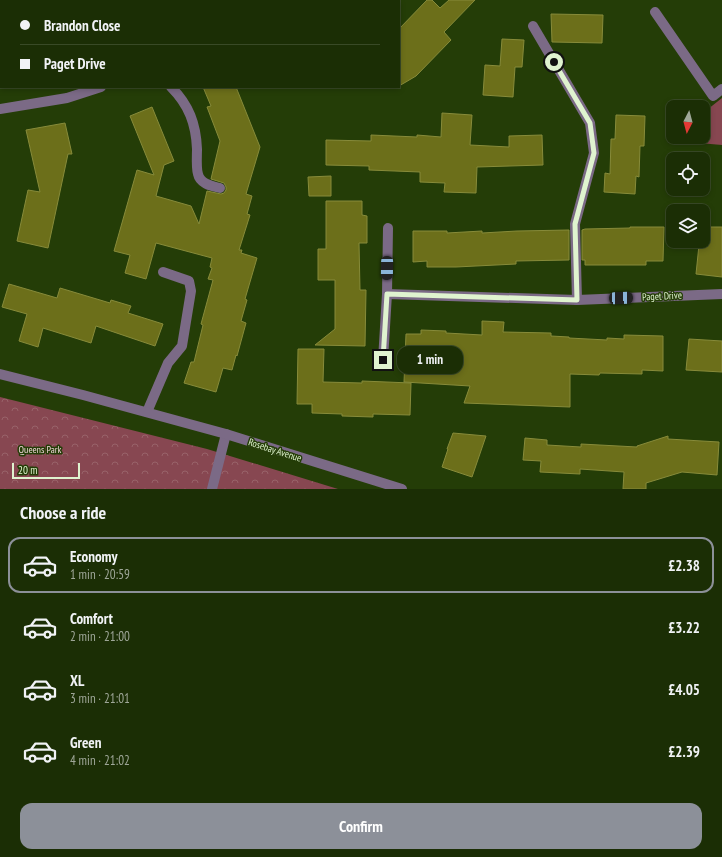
<!DOCTYPE html>
<html lang="en">
<head>
<meta charset="utf-8">
<style>
	body { margin:0; font-family:"PT Sans Narrow",sans-serif; background:#24360f; color:#f1f3f6; height:100vh; display:flex; flex-direction:column; font-size:15px; white-space:nowrap }
	* { box-sizing:border-box; margin:0 }
	p { font-size:13px; color:#a0a89a }
	.icon { flex:none; width:22px; height:22px; fill:none; stroke:currentColor; stroke-width:2; stroke-linecap:round; stroke-linejoin:round }
	.map { position:relative; height:489px; overflow:hidden }
	.drawer { display:flex; flex-direction:column; background:#1b2e05; flex:1 }
	.drawer>* { flex:none }
	.hud { position:absolute; left:0px; top:0px; width:400px; height:88px; box-shadow:0 2px 6px #0003,0 0 0 1px #394a27; display:grid; align-content:center; height:88px; padding:0 20px; background:#1b2e05 }
	.needle { width:26px; rotate:186deg }
	.buttons { position:absolute; left:666px; top:100px; display:grid; gap:8px }
	.buttons a { display:grid; place-items:center; width:44px; height:44px; border-radius:8px; background:#1b2e05; box-shadow:0 2px 6px #0003,0 0 0 1px #394a27; font-size:20px }
	.scale { position:absolute; left:12px; bottom:10px; width:68px; box-sizing:border-box; padding-left:4px; border:2px solid #dff3cf; border-top:0; font-size:11px; line-height:14px; white-space:nowrap; color:#dff3cf; -webkit-text-stroke:3px #243d07; paint-order:stroke }
	.end { position:absolute; width:18px; height:18px; margin:-9px; border:5px solid #dff3cf; background:#111; box-shadow:0 0 0 2px #111 }
	.from { border-radius:50% }
	.bubble { position:absolute; height:28px; border-radius:12px; background:#1b2e05; box-shadow:0 2px 6px #0003,0 0 0 1px #394a27; font-size:13px; font-weight:800; line-height:28px; text-align:center }
	.car { position:absolute; width:12px; height:24px; margin:-12px -6px; border-radius:5px; box-shadow:0 0 3px 1px #0007; background:linear-gradient(#222 24%,#8ab4d8 0 40%,#222 0 76%,#8ab4d8 0 86%,#222 0) }
	.hud b { display:flex; align-items:center; gap:14px; height:38px; font-size:15px }
	.hud b+b { border-top:1px solid #394a27 }
	.hud i { width:10px; height:10px; background:#f1f3f6 }
	ul { padding:0; list-style:none }
	li { display:flex; align-items:center; gap:12px; height:56px; margin:0 8px 6px; padding:0 12px; border:2px solid transparent; border-radius:12px }
	li div { flex:1 }
	li b { display:block; font-size:15px }
	li em { font-style:normal; font-weight:800 }
	li.current { border-color:#8c9099 }
	li>.icon { width:36px; height:36px; stroke-width:1.5 }
	h2 { padding:0 20px; font-size:18px; line-height:48px }
	.action { display:flex; gap:8px; margin-top:auto; padding:8px 20px }
	.action a { flex:1; height:46px; border-radius:12px; background:#8c9099; color:#fff; font-size:16px; font-weight:800; line-height:46px; text-align:center }
	.map>svg:first-child { display:block }
</style>
</head>
<body>
<div class="map">
<svg width="722" height="489" viewBox="0 0 722 489">
	<defs>
		<pattern id="forest-crowns" width="20" height="18" patternUnits="userSpaceOnUse"><rect width="20" height="18" fill="#874751"/><path d="M2 6a3 3 0 1 1 6 0M12 15a3 3 0 1 1 6 0" fill="none" stroke="#986269"/></pattern>
	</defs>
	<rect width="100%" height="100%" fill="#243d07"/>
	<!-- green -->
	<path fill="#874751" d="M722,98V145L699,143L696,137H703V113Z"/>
	<!-- forest -->
	<g fill="url(#forest-crowns)">
		<path d="M0,0H92V1H1V10H0Z"/>
		<path d="M0,397L207,449L338,489H0Z"/>
	</g>
	<!-- building -->
	<g fill="#6c6f1a" stroke="#878b3a">
		<path d="M427,0H432L440,8L449,0H475L444,32L451,40L416,76L399,86V29Z"/>
		<path d="M551,14L603,15L602,43L552,42Z"/>
		<path d="M502,39L524,40L522,67H515L513,97L483,95L485,65L500,66Z"/>
		<path d="M203,87H236L260,147L246,194L252,196L247,214L250,215L239,250H242L241,253L257,258L245,299L247,300L241,321L246,323L237,356L236,355L232,370L223,368L216,392L184,383L191,362H194L203,325L201,324L213,280L208,279L212,268L210,267L212,258L156,243L146,279L125,273L130,255L114,251L137,170L154,175L130,116L152,107L174,161L164,165L156,196L191,206L199,224L207,191L221,194L224,193L226,190V187L224,183L211,179L220,141L207,107L211,106Z"/>
		<path d="M442,113L472,115L470,145L509,147V136L542,135L543,165L477,167L476,193L444,192L445,183L420,182V172L369,170V166L326,165V140L371,141V135L417,137V135L441,137Z"/>
		<path d="M616,115L645,116L644,146H640L639,177L636,176L635,194L604,192L605,173L610,174L611,139H615Z"/>
		<path d="M65,123L72,154H68L48,248L17,241L28,190L40,192L26,130Z"/>
		<path d="M331,176V196H309L308,177Z"/>
		<path d="M326,201H362V215L367,216V243H359L360,290H366L365,346L315,345L335,329V280H318V249H326Z"/>
		<path d="M630,227H664L663,261H646V265H585V260H582V230L585,229L630,228Z"/>
		<path d="M704,227H722V277L696,274L699,245L702,246Z"/>
		<path d="M569,230V260L516,261V264L456,267H427V261L413,262V231H447V233L482,231V233L517,231Z"/>
		<path d="M9,284L57,298L60,288L110,303L111,300L131,306L128,313L163,324L155,346L96,326L91,343L43,328L38,347L19,341L27,314L2,307Z"/>
		<path d="M482,321L504,322L503,332L551,333V336L569,337V338L607,340V338L624,339V335L663,336V371L642,370V374L600,373L599,375L570,374V407L464,403L470,386L404,382L406,334H421V330L446,331V333L482,335Z"/>
		<path d="M689,339L722,341V372L686,370Z"/>
		<path d="M298,349H324L323,382L362,383V381L411,383L410,415L373,414V417L342,416V414L312,413V404H297Z"/>
		<path d="M453,433L486,436L472,477L442,467L448,449H447Z"/>
		<path d="M668,436V439L719,442L717,475L682,472L646,483V489H623L624,472L580,469V474L540,472L541,461L523,460L525,438L547,440V445L581,447V444L637,447V446Z"/>
	</g>
	<g fill="none" stroke-linecap="round" stroke-linejoin="round">
		<!-- service -->
		<g stroke="#7b6a86" stroke-width="10">
			<path d="M94,0V1"/>
			<path d="M655,12L713,96L722,89"/>
			<path d="M212,489L226,434"/>
		</g>
		<!-- minor -->
		<g stroke="#7b6a86" stroke-width="10">
			<path d="M371,0V1"/>
			<path d="M533,26L590,123L594,153L575,224L577,300"/>
			<path d="M171,87C189,105 196,124 197,149C197,155 196,168 198,174C200,184 212,186 220,188"/>
			<path d="M0,109L67,98L101,87"/>
			<path d="M387,294L577,300L722,294"/>
			<path d="M383,360L387,294L388,228"/>
			<path d="M147,412L168,363L182,346L191,291L189,281L163,272"/>
		</g>
		<!-- tertiary -->
		<path stroke="#7b6a86" stroke-width="10" d="M0,374L83,395L226,434L402,489"/>
	</g>
	<g fill="none" stroke-linecap="round" stroke-linejoin="round">
		<!-- route -->
		<path stroke="#dff3cf" stroke-width="5" d="M383,360L387,294L577,300L575,224L594,153L590,123L554,62"/>
	</g>
	<g text-anchor="middle" dominant-baseline="central" stroke-width="3" stroke-linejoin="round" paint-order="stroke">
		<!-- street labels -->
		<g font-size="10" fill="#dff3cf" stroke="#243d07">
			<text transform="translate(662 296) rotate(-3)">Paget Drive</text>
			<text transform="translate(275 450) rotate(18)">Rosebay Avenue</text>
		</g>
		<!-- park labels -->
		<g font-size="10" fill="#f0d5d8" stroke="#243d07">
			<text x="40" y="449">Queens Park</text>
		</g>
	</g>
</svg>
<div class="buttons">
<a><svg class="needle" viewBox="-14 -14 28 28"><path d="M0-13l5 13h-10z" fill="#e53935"/><path d="M0 13l5-13h-10z" fill="#a0a89a"/></svg></a>
<a><svg class="icon" aria-label="locate" viewBox="0 0 24 24"><circle cx="12" cy="12" r="6"/><path d="M12 2v4M12 18v4M2 12h4M18 12h4"/></svg></a>
<a><svg class="icon" aria-label="layers" viewBox="0 0 24 24"><path d="M12 4l9 5-9 5-9-5zM3 14l9 5 9-5"/></svg></a>
</div>
<div class="scale">20 m</div>
<i class="end from" style="left:554px;top:62px"></i>
<i class="end" style="left:383px;top:360px"></i>
<div class="bubble" style="left:397px;top:346px;width:66px">1 min</div>
<i class="car" style="left:387px;top:268px;rotate:181deg"></i>
<i class="car" style="left:621px;top:298px;rotate:88deg"></i>
<div class="hud">
<b><i class="from"></i>Brandon Close</b>
<b><i></i>Paget Drive</b>
</div>
</div>
<section class="drawer">
<h2>Choose a ride</h2>
<ul>
<li class="current"><svg class="icon" aria-label="car" viewBox="0 0 24 24"><path d="M5 17H2v-5l4-1 3-4h7l3 4 3 1v5h-3M9 17h6M6 11h13"/><circle cx="7" cy="17" r="2"/><circle cx="17" cy="17" r="2"/></svg><div><b>Economy</b><p>1 min · 20:59</p></div><em>£2.38</em></li>
<li><svg class="icon" aria-label="car" viewBox="0 0 24 24"><path d="M5 17H2v-5l4-1 3-4h7l3 4 3 1v5h-3M9 17h6M6 11h13"/><circle cx="7" cy="17" r="2"/><circle cx="17" cy="17" r="2"/></svg><div><b>Comfort</b><p>2 min · 21:00</p></div><em>£3.22</em></li>
<li><svg class="icon" aria-label="car" viewBox="0 0 24 24"><path d="M5 17H2v-5l4-1 3-4h7l3 4 3 1v5h-3M9 17h6M6 11h13"/><circle cx="7" cy="17" r="2"/><circle cx="17" cy="17" r="2"/></svg><div><b>XL</b><p>3 min · 21:01</p></div><em>£4.05</em></li>
<li><svg class="icon" aria-label="car" viewBox="0 0 24 24"><path d="M5 17H2v-5l4-1 3-4h7l3 4 3 1v5h-3M9 17h6M6 11h13"/><circle cx="7" cy="17" r="2"/><circle cx="17" cy="17" r="2"/></svg><div><b>Green</b><p>4 min · 21:02</p></div><em>£2.39</em></li>
</ul>
<div class="action"><a>Confirm</a></div>
</section>
</body>
</html>
